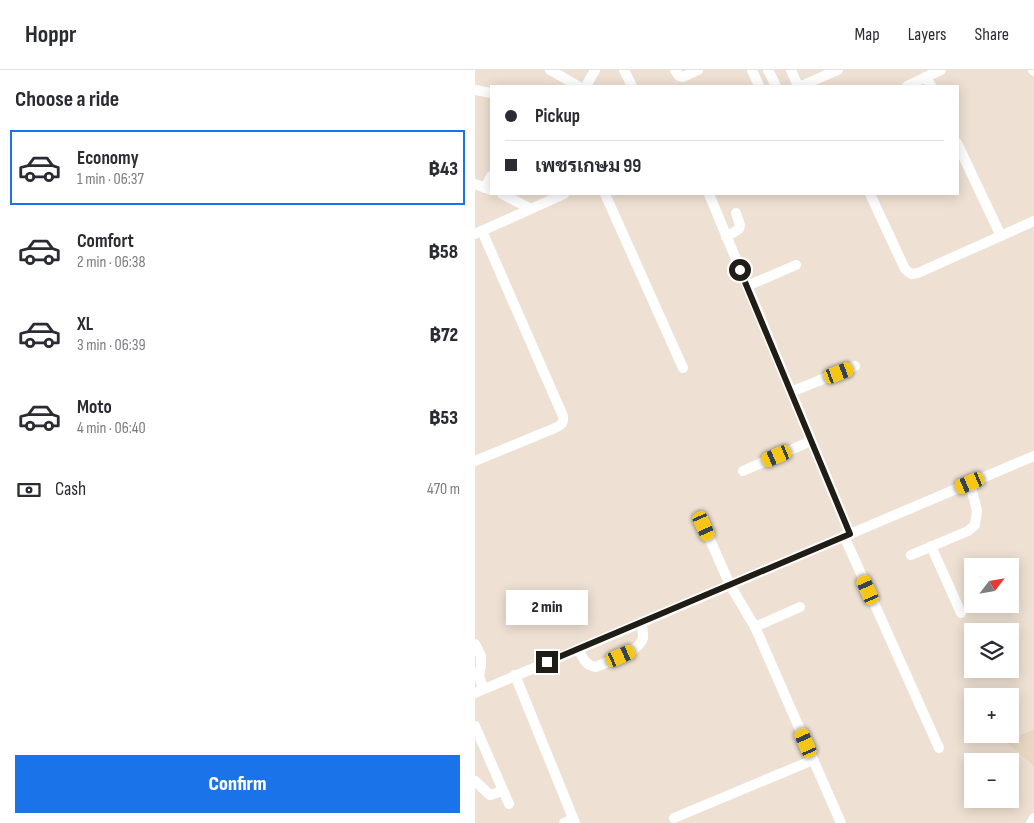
<!DOCTYPE html>
<html lang="en">
<head>
<meta charset="utf-8">
<style>
	body { margin:0; font-family:"Sofia Sans Condensed",Sarabun,sans-serif; background:#f2f2f3; color:#2b2b33; height:100vh; display:flex; flex-direction:column; font-size:19px; white-space:nowrap }
	* { box-sizing:border-box; margin:0 }
	p { font-size:16px; color:#7c7c81 }
	.icon { flex:none; width:28px; height:28px; fill:none; stroke:currentColor; stroke-width:2; stroke-linecap:round; stroke-linejoin:round }
	.map { position:relative; flex:1; overflow:hidden }
	.details { display:flex; flex-direction:column; background:#fff; width:475px }
	.details>* { flex:none }
	.banner { position:absolute; left:15px; top:15px; width:469px; height:110px; border-radius:0px; box-shadow:0 2px 12px #0003; display:grid; align-content:center; height:110px; padding:0 15px; background:#fff }
	.needle { width:32px; rotate:59deg }
	.tools { position:absolute; left:489px; top:488px; display:grid; gap:10px }
	.tools a { display:grid; place-items:center; width:55px; height:55px; border-radius:0px; background:#fff; box-shadow:0 2px 12px #0003; font-size:25px }
	.end { position:absolute; width:22px; height:22px; margin:-11px; border:6px solid #201c16; background:#fff; box-shadow:0 0 0 2px #fff }
	.from { border-radius:50% }
	.bubble { position:absolute; height:35px; border-radius:0px; background:#fff; box-shadow:0 2px 12px #0003; font-size:16px; font-weight:800; line-height:35px; text-align:center }
	.car { position:absolute; width:15px; height:30px; margin:-15px -8px; border-radius:6px; box-shadow:0 0 4px 1px #0007; background:linear-gradient(#f5c518 24%,#345 0 40%,#f5c518 0 76%,#345 0 86%,#f5c518 0) }
	.banner b { display:flex; align-items:center; gap:18px; height:48px; font-size:19px }
	.banner b+b { border-top:1px solid #e1e1e2 }
	.banner i { width:12px; height:12px; background:#2b2b33 }
	ul { padding:0; list-style:none }
	li { display:flex; align-items:center; gap:15px; height:75px; margin:0 10px 8px; padding:0 5px; border:2px solid transparent; border-radius:0px }
	li div { flex:1 }
	li b { display:block; font-size:19px }
	li em { font-style:normal; font-weight:800 }
	li.selected { border-color:#1a73e8 }
	li>.icon { width:45px; height:45px; stroke-width:1.5 }
	h2 { padding:0 15px; font-size:22px; line-height:60px }
	.pay { display:flex; align-items:center; gap:12px; height:55px; padding:0 15px; font-size:19px }
	.pay p { margin-inline-start:auto }
	.primary-button { display:flex; gap:10px; margin-top:auto; padding:10px 15px }
	.primary-button a { flex:1; height:58px; border-radius:0px; background:#1a73e8; color:#fff; font-size:20px; font-weight:800; line-height:58px; text-align:center }
	header { display:flex; align-items:center; gap:30px; box-sizing:border-box; height:70px; padding:0 25px; background:#fff; border-bottom:1px solid #e1e1e2 }
	header strong { font-size:24px }
	nav { display:flex; gap:28px; margin-inline-start:auto; font-size:18px }
	main { display:flex; flex:1; min-height:0 }
	.map>svg:first-child { display:block }
</style>
</head>
<body>
<header>
<strong>Hoppr</strong>
<nav><a>Map</a><a>Layers</a><a>Share</a></nav>
</header>
<main>
<section class="details">
<h2>Choose a ride</h2>
<ul>
<li class="selected"><svg class="icon" aria-label="car" viewBox="0 0 24 24"><path d="M5 17H2v-5l4-1 3-4h7l3 4 3 1v5h-3M9 17h6M6 11h13"/><circle cx="7" cy="17" r="2"/><circle cx="17" cy="17" r="2"/></svg><div><b>Economy</b><p>1 min · 06:37</p></div><em>฿43</em></li>
<li><svg class="icon" aria-label="car" viewBox="0 0 24 24"><path d="M5 17H2v-5l4-1 3-4h7l3 4 3 1v5h-3M9 17h6M6 11h13"/><circle cx="7" cy="17" r="2"/><circle cx="17" cy="17" r="2"/></svg><div><b>Comfort</b><p>2 min · 06:38</p></div><em>฿58</em></li>
<li><svg class="icon" aria-label="car" viewBox="0 0 24 24"><path d="M5 17H2v-5l4-1 3-4h7l3 4 3 1v5h-3M9 17h6M6 11h13"/><circle cx="7" cy="17" r="2"/><circle cx="17" cy="17" r="2"/></svg><div><b>XL</b><p>3 min · 06:39</p></div><em>฿72</em></li>
<li><svg class="icon" aria-label="car" viewBox="0 0 24 24"><path d="M5 17H2v-5l4-1 3-4h7l3 4 3 1v5h-3M9 17h6M6 11h13"/><circle cx="7" cy="17" r="2"/><circle cx="17" cy="17" r="2"/></svg><div><b>Moto</b><p>4 min · 06:40</p></div><em>฿53</em></li>
</ul>
<div class="pay"><svg class="icon" aria-label="cash" viewBox="0 0 24 24"><path d="M3 7h18v10H3z"/><circle cx="12" cy="12" r="2"/></svg>Cash<p>470 m</p></div>
<div class="primary-button"><a>Confirm</a></div>
</section>
<div class="map">
<svg width="559" height="753" viewBox="0 0 559 753">
	<rect width="100%" height="100%" fill="#eee1d3"/>
	<!-- built -->
	<path fill="#e9d7c3" d="M559,659V696L531,672Z"/>
	<g fill="none" stroke-linecap="round" stroke-linejoin="round">
		<!-- minor -->
		<g stroke="#fff" stroke-width="10">
			<path d="M75,0L103,16"/>
			<path d="M149,0L157,16"/>
			<path d="M200,0L204,6L208,7L223,0"/>
			<path d="M277,0L284,16"/>
			<path d="M293,0L301,16"/>
			<path d="M316,0L323,16"/>
			<path d="M558,0L559,1"/>
			<path d="M451,7L456,16"/>
			<path d="M111,16L120,0"/>
			<path d="M326,16L363,0"/>
			<path d="M432,16L466,0"/>
			<path d="M0,20L16,23"/>
			<path d="M482,73L526,166"/>
			<path d="M0,114L16,120"/>
			<path d="M10,118L16,106"/>
			<path d="M27,124L56,139"/>
			<path d="M130,124L208,298"/>
			<path d="M234,124L375,464"/>
			<path d="M395,124L430,199L436,204L443,203L559,151"/>
			<path d="M0,164L89,124"/>
			<path d="M251,167L264,159L265,155L261,143"/>
			<path d="M272,216L321,195"/>
			<path d="M316,322L380,296"/>
			<path d="M0,391L80,358C86,355 89,354 88,346L7,161"/>
			<path d="M268,401L336,371"/>
			<path d="M229,456L255,515L280,557L366,753"/>
			<path d="M369,466L464,678"/>
			<path d="M456,476L486,543"/>
			<path d="M436,485L493,461L500,455L502,441L495,413"/>
			<path d="M280,557L325,537"/>
			<path d="M0,574L6,586V596L4,606L8,619"/>
			<path d="M103,579C108,588 110,595 121,597C132,592 166,581 168,568C168,563 167,557 167,552"/>
			<path d="M40,605L100,753"/>
			<path d="M0,623L559,386"/>
			<path d="M0,656L34,734"/>
			<path d="M0,711L15,725L28,721"/>
			<path d="M199,748L338,690"/>
			<path d="M89,753L98,749"/>
			<path d="M556,753L559,748"/>
		</g>
	</g>
	<g fill="none" stroke-linecap="round" stroke-linejoin="round">
		<!-- route -->
		<path stroke="#201c16" stroke-width="6" d="M72,592L375,464L265,200"/>
	</g>
</svg>
<div class="tools">
<a><svg class="needle" viewBox="-14 -14 28 28"><path d="M0-13l5 13h-10z" fill="#e53935"/><path d="M0 13l5-13h-10z" fill="#7c7c81"/></svg></a>
<a><svg class="icon" aria-label="layers" viewBox="0 0 24 24"><path d="M12 4l9 5-9 5-9-5zM3 14l9 5 9-5"/></svg></a>
<a>+</a>
<a>−</a>
</div>
<i class="end from" style="left:265px;top:200px"></i>
<i class="end" style="left:72px;top:592px"></i>
<div class="bubble" style="left:31px;top:520px;width:82px">2 min</div>
<i class="car" style="left:364px;top:303px;rotate:69deg"></i>
<i class="car" style="left:302px;top:386px;rotate:247deg"></i>
<i class="car" style="left:495px;top:413px;rotate:247deg"></i>
<i class="car" style="left:229px;top:456px;rotate:156deg"></i>
<i class="car" style="left:393px;top:520px;rotate:336deg"></i>
<i class="car" style="left:146px;top:586px;rotate:66deg"></i>
<i class="car" style="left:331px;top:673px;rotate:336deg"></i>
<div class="banner">
<b><i class="from"></i>Pickup</b>
<b><i></i>เพชรเกษม 99</b>
</div>
</div>
</main>
</body>
</html>
